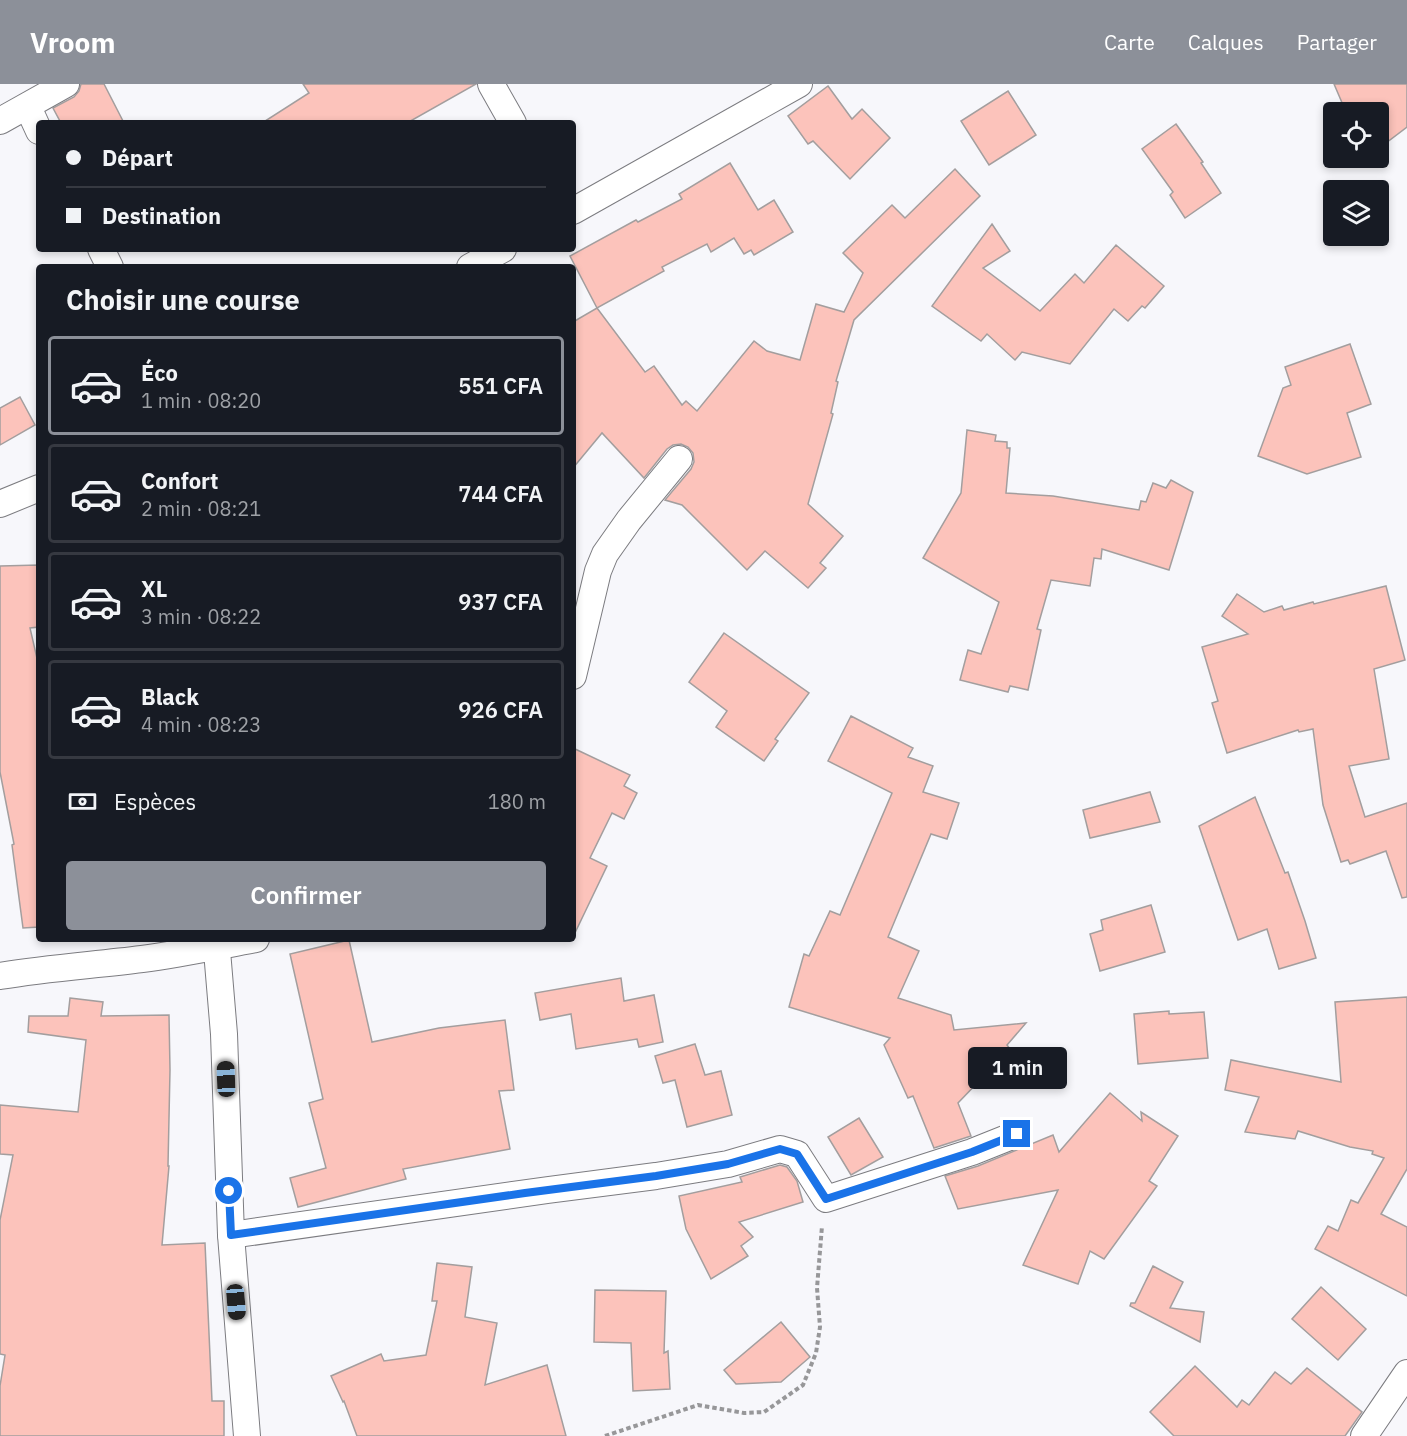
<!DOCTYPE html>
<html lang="fr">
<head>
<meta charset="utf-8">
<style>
	body { margin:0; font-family:"IBM Plex Sans",sans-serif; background:#20242c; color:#f1f3f6; height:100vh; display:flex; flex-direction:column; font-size:22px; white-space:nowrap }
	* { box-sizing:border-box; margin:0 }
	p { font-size:20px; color:#9ea1a6 }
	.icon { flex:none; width:33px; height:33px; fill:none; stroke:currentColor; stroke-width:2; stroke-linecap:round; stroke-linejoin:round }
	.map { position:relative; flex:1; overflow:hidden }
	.panel { position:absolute; left:36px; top:180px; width:540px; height:678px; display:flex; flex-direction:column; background:#171b24; border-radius:6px; box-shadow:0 3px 9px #0003 }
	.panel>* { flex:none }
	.top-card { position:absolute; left:36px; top:36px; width:540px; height:132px; border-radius:6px; box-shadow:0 3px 9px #0003; display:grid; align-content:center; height:132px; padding:0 30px; background:#171b24 }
	.fabs { position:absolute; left:1323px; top:18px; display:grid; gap:12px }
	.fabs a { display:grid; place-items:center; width:66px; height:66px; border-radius:6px; background:#171b24; box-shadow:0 3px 9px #0003; font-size:30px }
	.end { position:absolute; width:27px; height:27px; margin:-14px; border:8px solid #1a73e8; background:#fff; box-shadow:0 0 0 3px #fff }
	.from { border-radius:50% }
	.bubble { position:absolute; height:42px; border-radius:6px; background:#171b24; box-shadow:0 3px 9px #0003; font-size:20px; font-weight:600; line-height:42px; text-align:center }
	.car { position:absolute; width:18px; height:36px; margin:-18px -9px; border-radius:8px; box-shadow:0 0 4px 2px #0007; background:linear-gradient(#222 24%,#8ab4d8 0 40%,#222 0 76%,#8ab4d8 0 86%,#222 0) }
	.top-card b { display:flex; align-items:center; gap:21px; height:57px; font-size:22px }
	.top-card b+b { border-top:2px solid #363941 }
	.top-card i { width:15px; height:15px; background:#f1f3f6 }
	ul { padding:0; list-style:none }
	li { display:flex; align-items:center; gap:18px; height:99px; margin:0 12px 9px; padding:0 18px; border:3px solid #363941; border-radius:6px }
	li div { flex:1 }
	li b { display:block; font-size:22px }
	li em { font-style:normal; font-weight:600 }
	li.active { border-color:#8c9099 }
	li>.icon { width:54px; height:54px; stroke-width:1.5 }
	h2 { padding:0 30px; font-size:27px; line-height:72px }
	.pay { display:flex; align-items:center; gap:15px; height:66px; padding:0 30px; font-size:22px }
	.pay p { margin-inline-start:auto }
	.action { display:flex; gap:12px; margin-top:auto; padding:12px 30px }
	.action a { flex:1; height:69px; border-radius:6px; background:#8c9099; color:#fff; font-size:24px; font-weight:600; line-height:69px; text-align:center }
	header { display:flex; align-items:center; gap:36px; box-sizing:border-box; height:84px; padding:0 30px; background:#8c9099; color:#fff }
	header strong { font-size:28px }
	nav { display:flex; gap:33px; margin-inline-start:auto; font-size:21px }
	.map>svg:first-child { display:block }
</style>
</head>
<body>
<header>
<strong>Vroom</strong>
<nav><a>Carte</a><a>Calques</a><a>Partager</a></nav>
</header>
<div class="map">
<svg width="1407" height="1352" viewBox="0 0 1407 1352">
	<rect width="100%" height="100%" fill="#f7f7fb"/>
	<!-- building -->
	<g fill="#fcc3bb" stroke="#a39e9e" stroke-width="1.5">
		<path d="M81,0H104L124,39H61L53,24L74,13L79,7Z"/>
		<path d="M303,0H476L407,39H262L309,9Z"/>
		<path d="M1334,0H1407V43L1378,65V28H1346Z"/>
		<path d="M828,2L852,35L862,25L890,54L850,95L813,57L808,60L788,32Z"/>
		<path d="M1008,7L1036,51L989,81L961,37Z"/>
		<path d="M1176,40L1203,78L1201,79L1221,109L1185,134L1170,111L1173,108L1142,65Z"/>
		<path d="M730,79L758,126L774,116L793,148L754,171L751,166L744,170L734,154L711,168L707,160L662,183L664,187L597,224L570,172L636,136L638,138L682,115L679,110Z"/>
		<path d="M955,85L980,112L854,236L836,297L838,298L831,329L833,330L808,420L843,452L820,479L826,484L808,504L765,467L747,486L682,421L665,416L691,385L694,378L693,369L688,363L681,360L673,361L667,365L644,394L602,349L573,384V238L597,224L645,288L654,282L682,321L686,317L697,327L754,257L767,267L800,276L816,220L844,228L863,189L843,169L892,121L905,134Z"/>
		<path d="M992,140L1010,167L983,184L1040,227L1075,190L1084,199L1116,161L1164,202L1145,224L1142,222L1128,237L1114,225L1070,280L1022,268L1015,276L987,250L981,257L932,222Z"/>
		<path d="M1350,260L1371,320L1347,329L1361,373L1307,390L1258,372L1283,304L1291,301L1285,283Z"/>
		<path d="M20,313L35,341L0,361V324Z"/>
		<path d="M967,346L996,351L995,357L1007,358V364H1010L1006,409L1053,412L1139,426L1141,417L1146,418L1153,399L1166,404L1171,396L1193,408L1169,486L1102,465L1101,475L1094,474L1090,502L1051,496L1037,545L1041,546L1028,606L1010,602L1008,608L960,596L968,566L981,570L999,518L923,474L961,409Z"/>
		<path d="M39,481V543L30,544L39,583V843L23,844L12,761L14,760L0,688V482Z"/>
		<path d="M1386,502L1405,576L1374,585L1389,675L1349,682L1365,733L1407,719V813L1402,814L1386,767L1350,780L1348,776L1341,778L1323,721L1313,645L1299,648L1298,646L1227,669L1212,619L1218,617L1202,563L1248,550L1222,532L1237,510L1264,528L1282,522L1284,526L1313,518L1314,520Z"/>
		<path d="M724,549L809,609L775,655L778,657L764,677L716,643L727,627L689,598Z"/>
		<path d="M851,632L913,664L908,673L933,682L923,708L959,719L947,755L931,750L888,853L919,867L898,914L951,931L954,946L1026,939L1007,961L1010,965L958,1019L971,1052L934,1064L913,1012L908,1014L884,961L890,954L789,923L804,870L809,872L830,827L840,831L892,709L828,677Z"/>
		<path d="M573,664L630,691L624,702L637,709L624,735L612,729L590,774L607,782L573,853Z"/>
		<path d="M1150,708L1160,738L1090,754L1083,726Z"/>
		<path d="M1255,713L1285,789L1288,788L1305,837L1316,874L1279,885L1267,845L1238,856L1199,742Z"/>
		<path d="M1151,821L1165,868L1100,887L1090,850L1103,846L1101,836Z"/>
		<path d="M349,856L372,958L439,944L505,936L514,1006L499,1007L510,1065L403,1085L406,1095L298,1123L290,1094L326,1084L309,1019L323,1015L290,870Z"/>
		<path d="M621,894L624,917L654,911L663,958L639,963L637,955L576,965L571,930L540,936L535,909Z"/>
		<path d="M1407,913V1085L1381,1130L1407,1143V1212L1315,1165L1328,1142L1338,1147L1351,1116L1358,1119L1384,1074L1372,1070L1373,1067L1350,1063L1298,1047L1295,1055L1245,1048L1259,1013L1225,1006L1231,976L1341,998L1335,918Z"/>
		<path d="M70,914L103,918L101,932L169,931L170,986L168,1082H169L162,1161L205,1159L212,1317H224V1352H0V1302L5,1271L0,1270V1136L13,1071L0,1070V1021L78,1028L86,956L28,948L29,932H68Z"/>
		<path d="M1169,927V930L1204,928L1208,974L1138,980L1134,930Z"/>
		<path d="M695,960L705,991L721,987L732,1031L687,1043L675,996L663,999L655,972Z"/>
		<path d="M1110,1009L1142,1037L1141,1028L1178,1052L1149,1097L1157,1102L1104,1175L1090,1167L1078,1200L1023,1181L1058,1106L958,1125L945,1092L978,1082L1053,1051L1059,1068Z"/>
		<path d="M859,1034L883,1073L851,1091L828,1053Z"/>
		<path d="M780,1081L787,1083L797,1097L803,1118L739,1138L753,1153L741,1162L748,1172L711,1195L686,1145L679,1112L742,1098L740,1093Z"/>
		<path d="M437,1179L472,1183L465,1233L497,1239L485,1301L547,1281L566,1352H357L344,1317L343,1318L331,1292L381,1270L384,1277L426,1271L437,1217H432Z"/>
		<path d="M1153,1182L1183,1198L1170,1224L1204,1228L1200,1258L1130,1222L1131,1219H1135Z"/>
		<path d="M1321,1203L1366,1245L1338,1276L1292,1235Z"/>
		<path d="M595,1206L666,1207L664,1269L668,1267L670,1305L633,1307L631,1259L594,1258Z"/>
		<path d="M781,1238L810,1273L781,1298L736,1300L724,1286Z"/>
		<path d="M1195,1282L1237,1323L1242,1316L1249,1321L1275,1288L1291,1300L1307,1284L1362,1328L1345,1352H1174L1150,1328Z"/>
	</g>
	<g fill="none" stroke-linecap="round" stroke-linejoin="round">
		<defs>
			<g id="street">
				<path d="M491,0L513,39"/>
				<path d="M28,23L39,47"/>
				<path d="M0,37L66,0"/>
				<path d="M573,127L799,0"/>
				<path d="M101,165L110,183"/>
				<path d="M470,183L503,165"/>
				<path d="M0,420L39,404"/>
				<path d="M573,592L598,487L605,470L629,436L679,375"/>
				<path d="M216,855L224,950L231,1151L247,1352"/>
				<path d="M0,892C47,884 95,881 142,875C180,870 218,862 256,855"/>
				<path d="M231,1151L548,1106L656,1092L728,1080L780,1065L797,1070L826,1115L972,1068L1017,1050"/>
				<path d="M1364,1352L1407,1289"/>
			</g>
		</defs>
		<!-- street casing -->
		<use href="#street" stroke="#7c7c80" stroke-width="28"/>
		<!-- path -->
		<path stroke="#979799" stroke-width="4" stroke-dasharray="4.5 3" stroke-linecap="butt" d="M605,1352L698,1321L744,1329L764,1328L803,1301L816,1269L820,1243L817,1204L822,1142"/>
		<!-- street -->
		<use href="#street" stroke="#fff" stroke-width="26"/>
	</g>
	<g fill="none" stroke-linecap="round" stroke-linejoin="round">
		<!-- route -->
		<path stroke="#1a73e8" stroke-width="8" d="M229,1107L231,1151L525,1109L656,1092L728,1080L780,1065L797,1070L826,1115L972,1068L1017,1050"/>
	</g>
</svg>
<div class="fabs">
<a><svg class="icon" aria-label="locate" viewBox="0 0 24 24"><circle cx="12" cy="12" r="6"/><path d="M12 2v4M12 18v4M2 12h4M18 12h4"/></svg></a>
<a><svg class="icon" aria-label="layers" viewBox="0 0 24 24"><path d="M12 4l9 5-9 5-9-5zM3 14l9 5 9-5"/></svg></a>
</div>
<i class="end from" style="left:229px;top:1107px"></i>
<i class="end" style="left:1017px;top:1050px"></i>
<div class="bubble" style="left:968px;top:963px;width:99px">1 min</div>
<i class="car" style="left:226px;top:995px;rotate:358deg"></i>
<i class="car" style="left:236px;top:1218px;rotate:175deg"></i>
<div class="top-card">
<b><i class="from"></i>Départ</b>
<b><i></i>Destination</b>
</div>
<section class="panel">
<h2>Choisir une course</h2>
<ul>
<li class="active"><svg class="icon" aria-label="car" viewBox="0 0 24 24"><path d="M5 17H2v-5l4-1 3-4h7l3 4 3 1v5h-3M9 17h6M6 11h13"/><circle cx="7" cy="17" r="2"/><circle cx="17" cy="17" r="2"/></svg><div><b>Éco</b><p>1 min · 08:20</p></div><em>551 CFA</em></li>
<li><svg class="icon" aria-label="car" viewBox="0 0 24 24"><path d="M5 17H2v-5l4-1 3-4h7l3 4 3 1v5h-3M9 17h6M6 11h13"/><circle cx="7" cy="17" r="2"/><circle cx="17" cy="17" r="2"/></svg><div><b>Confort</b><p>2 min · 08:21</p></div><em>744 CFA</em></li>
<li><svg class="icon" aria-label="car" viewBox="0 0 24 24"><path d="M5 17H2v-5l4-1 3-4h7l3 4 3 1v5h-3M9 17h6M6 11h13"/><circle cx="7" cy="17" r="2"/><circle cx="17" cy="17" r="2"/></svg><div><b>XL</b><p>3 min · 08:22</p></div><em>937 CFA</em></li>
<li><svg class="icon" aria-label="car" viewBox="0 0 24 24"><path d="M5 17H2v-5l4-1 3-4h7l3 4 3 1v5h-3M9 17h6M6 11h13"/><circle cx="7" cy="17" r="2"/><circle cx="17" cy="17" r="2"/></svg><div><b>Black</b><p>4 min · 08:23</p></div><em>926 CFA</em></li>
</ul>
<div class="pay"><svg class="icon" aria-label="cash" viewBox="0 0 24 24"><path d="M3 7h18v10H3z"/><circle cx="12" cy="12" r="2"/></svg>Espèces<p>180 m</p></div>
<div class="action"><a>Confirmer</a></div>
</section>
</div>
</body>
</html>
